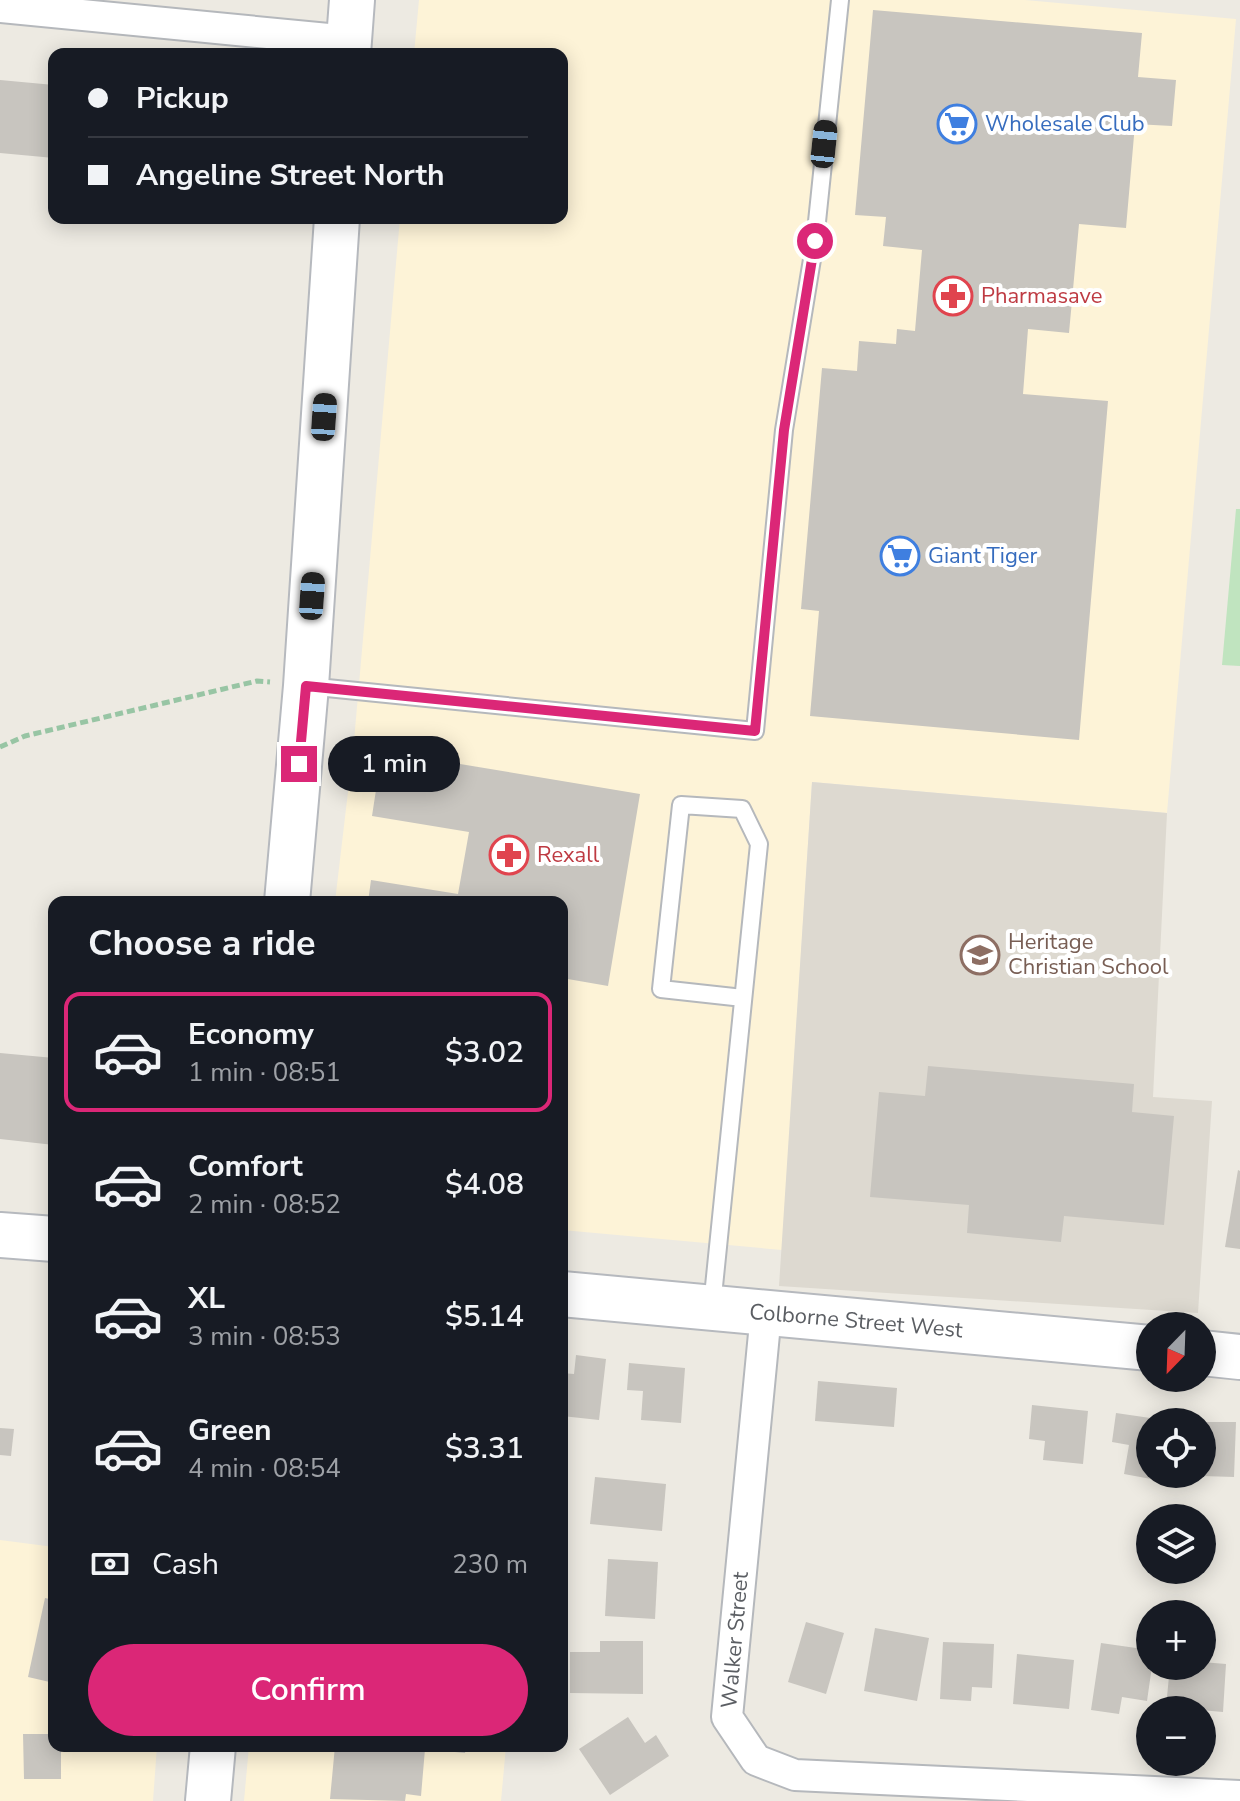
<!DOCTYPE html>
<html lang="en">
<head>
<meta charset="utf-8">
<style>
	body { margin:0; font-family:"Nunito Sans",sans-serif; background:#242831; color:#f1f3f6; height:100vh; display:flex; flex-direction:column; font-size:30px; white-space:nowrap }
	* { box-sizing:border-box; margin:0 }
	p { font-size:26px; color:#9ea1a6 }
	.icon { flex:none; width:44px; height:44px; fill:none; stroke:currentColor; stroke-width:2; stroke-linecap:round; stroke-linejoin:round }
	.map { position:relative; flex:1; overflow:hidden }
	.side { position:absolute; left:48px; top:896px; width:520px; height:856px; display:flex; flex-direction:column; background:#171b24; border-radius:16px; box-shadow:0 4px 20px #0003 }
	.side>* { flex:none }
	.guide { position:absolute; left:48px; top:48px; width:520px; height:176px; border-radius:16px; box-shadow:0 4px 20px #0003; display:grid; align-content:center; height:176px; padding:0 40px; background:#171b24 }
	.needle { width:52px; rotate:203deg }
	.controls { position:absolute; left:1136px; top:1312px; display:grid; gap:16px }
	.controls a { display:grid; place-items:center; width:80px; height:80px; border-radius:50%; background:#171b24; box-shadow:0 4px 20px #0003; font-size:40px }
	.end { position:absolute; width:36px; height:36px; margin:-18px; border:10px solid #db2777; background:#fff; box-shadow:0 0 0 4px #fff }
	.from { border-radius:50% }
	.bubble { position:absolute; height:56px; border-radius:28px; background:#171b24; box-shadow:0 4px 20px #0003; font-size:26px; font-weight:600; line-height:56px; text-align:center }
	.car { position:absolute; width:24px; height:48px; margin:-24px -12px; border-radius:10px; box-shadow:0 0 6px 2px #0007; background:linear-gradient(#222 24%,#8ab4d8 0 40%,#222 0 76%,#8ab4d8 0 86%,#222 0) }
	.guide b { display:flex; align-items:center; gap:28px; height:76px; font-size:30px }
	.guide b+b { border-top:2px solid #363941 }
	.guide i { width:20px; height:20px; background:#f1f3f6 }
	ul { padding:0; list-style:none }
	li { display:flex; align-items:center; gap:24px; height:120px; margin:0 16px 12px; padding:0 24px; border:4px solid transparent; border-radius:16px }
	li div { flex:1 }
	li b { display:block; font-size:30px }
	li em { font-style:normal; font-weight:600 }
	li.on { border-color:#db2777 }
	li>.icon { width:72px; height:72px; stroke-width:1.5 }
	h2 { padding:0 40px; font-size:36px; line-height:96px }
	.pay { display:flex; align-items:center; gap:20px; height:88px; padding:0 40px; font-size:30px }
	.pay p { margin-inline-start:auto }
	.button { display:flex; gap:16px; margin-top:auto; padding:16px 40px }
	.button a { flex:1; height:92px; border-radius:48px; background:#db2777; color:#fff; font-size:32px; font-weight:600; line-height:92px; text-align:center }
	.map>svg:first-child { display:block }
</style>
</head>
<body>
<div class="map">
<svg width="1240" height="1801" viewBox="0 0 1240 1801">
	<rect width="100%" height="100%" fill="#edeae2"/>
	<!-- commercial -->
	<g fill="#fdf3d7">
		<path d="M419,0H1025L1236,19L1167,813L812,782L782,1250L562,1230V902H335L354,741L400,218H562V54H414Z"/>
		<path d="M0,1540L54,1547V1746H157L153,1801H0Z"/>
		<path d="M249,1746H506L501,1801H244Z"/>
	</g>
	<!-- education -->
	<path fill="#ddd9d0" d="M812,782L1167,813L1153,1097L1212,1101L1198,1313L779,1286Z"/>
	<!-- green -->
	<path fill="#c0e4bf" d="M1236,509H1240V666L1222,665Z"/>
	<!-- building -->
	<g fill="#c8c5bf">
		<path d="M873,10L1142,33L1138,77L1176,80L1172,126L1135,124L1126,228L1079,224L1069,333L1028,329L1023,394L1108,401L1079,740L810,716L819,611L801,609L822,368L857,371L859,341L896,344L897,329L915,331L922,250L883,246L886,217L855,215Z"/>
		<path d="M0,80L54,85V158L0,153Z"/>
		<path d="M382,751L640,794L608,986L562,978V902H368L371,880L458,894L469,832L372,816Z"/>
		<path d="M0,1053L54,1058V1145L0,1139Z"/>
		<path d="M928,1066L1134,1084L1132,1112L1174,1116L1164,1225L1064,1216L1061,1242L967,1233L969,1205L870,1197L879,1092L925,1096Z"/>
		<path d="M1238,1170L1240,1171V1249L1225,1247Z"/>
		<path d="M576,1355L606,1359L599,1420L562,1416V1373L574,1374Z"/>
		<path d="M629,1363L685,1368L681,1423L641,1420L643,1391L627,1390Z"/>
		<path d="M818,1381L897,1388L894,1427L815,1421Z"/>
		<path d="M1032,1405L1088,1411L1083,1464L1043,1460L1045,1441L1029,1439Z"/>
		<path d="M1116,1413L1164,1420L1150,1422V1474H1163L1162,1481L1124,1474L1129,1445L1112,1442Z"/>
		<path d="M1202,1422H1236L1234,1477L1202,1476Z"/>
		<path d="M0,1428L14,1429L11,1456L0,1455Z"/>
		<path d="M595,1477L666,1484L662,1531L590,1524Z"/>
		<path d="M608,1559L658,1562L655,1619L605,1616Z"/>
		<path d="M45,1598L54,1600V1683L28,1677Z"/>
		<path d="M806,1622L844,1633L826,1694L788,1682Z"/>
		<path d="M875,1628L929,1638L917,1701L864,1691Z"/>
		<path d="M600,1641H643V1694L570,1693V1652H600Z"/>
		<path d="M943,1642L994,1644L992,1688L972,1687L971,1701L940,1699Z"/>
		<path d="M1101,1643L1150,1650L1152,1666L1147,1701L1122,1697L1119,1714L1091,1710Z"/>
		<path d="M1017,1654L1074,1660L1069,1709L1013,1704Z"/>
		<path d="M1202,1662L1226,1664L1223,1712L1166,1707L1170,1666H1202Z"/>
		<path d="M628,1717L645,1743L656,1735L669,1756L610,1795L579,1749Z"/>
		<path d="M23,1734H54V1746H61V1779H24Z"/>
		<path d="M335,1746H466L465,1753L425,1749L421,1796L406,1794L405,1801L330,1799Z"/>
	</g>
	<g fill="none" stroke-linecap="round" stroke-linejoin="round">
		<defs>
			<g id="lane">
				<path d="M307,686L755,731L784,430L815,241L840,0"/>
				<path d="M712,1306L759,844L742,809L681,805L661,989L743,998"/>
			</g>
			<g id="street">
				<path d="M0,7L349,41"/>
				<path d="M766,1313L727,1717L756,1760L795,1775L1240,1796"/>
			</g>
			<g id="secondary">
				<path d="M348,54L352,0"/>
				<path d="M287,902L306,686L337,218"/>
				<path d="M0,1235L54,1239"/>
				<path d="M562,1294L1150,1348"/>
				<path d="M1202,1353L1240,1357"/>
				<path d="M208,1801L213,1746"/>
			</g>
		</defs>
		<!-- lane casing -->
		<use href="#lane" stroke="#b5b8bc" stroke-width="20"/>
		<!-- street casing -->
		<use href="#street" stroke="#b5b8bc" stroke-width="34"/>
		<!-- secondary casing -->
		<use href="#secondary" stroke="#b6b9be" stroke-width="48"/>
		<!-- path -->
		<path stroke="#98c5a4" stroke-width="5" stroke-dasharray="8 4" stroke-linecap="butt" d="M0,747L25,736L257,681L270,682"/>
		<!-- lane -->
		<use href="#lane" stroke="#fff" stroke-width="16"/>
		<!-- street -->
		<use href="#street" stroke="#fff" stroke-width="30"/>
		<!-- secondary -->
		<use href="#secondary" stroke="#fff" stroke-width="44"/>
	</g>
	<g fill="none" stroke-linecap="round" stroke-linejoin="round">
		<!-- route -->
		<path stroke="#db2777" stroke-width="10" d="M299,764L306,686L755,731L784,430L815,241"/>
	</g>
	<!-- icons -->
	<defs>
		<symbol id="supermarket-ring" viewBox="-11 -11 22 22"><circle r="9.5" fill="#fff" stroke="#3f7fe0" stroke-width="1.5"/><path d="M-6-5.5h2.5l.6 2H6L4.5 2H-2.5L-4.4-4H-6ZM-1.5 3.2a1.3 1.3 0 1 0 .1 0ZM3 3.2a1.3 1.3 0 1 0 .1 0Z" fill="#3f7fe0"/></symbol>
		<symbol id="pharmacy-ring" viewBox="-11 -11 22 22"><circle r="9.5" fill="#fff" stroke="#e0444e" stroke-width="1.5"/><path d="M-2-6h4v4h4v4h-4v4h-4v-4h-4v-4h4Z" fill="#e0444e"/></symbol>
		<symbol id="school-ring" viewBox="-11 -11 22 22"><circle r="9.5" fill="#fff" stroke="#8d6e63" stroke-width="1.5"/><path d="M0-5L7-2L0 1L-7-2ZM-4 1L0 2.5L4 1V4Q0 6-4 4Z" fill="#8d6e63"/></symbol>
	</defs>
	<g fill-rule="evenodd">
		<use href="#supermarket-ring" x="935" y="102" width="44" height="44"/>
		<use href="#pharmacy-ring" x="931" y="274" width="44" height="44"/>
		<use href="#supermarket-ring" x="878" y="534" width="44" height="44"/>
		<use href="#pharmacy-ring" x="487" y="833" width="44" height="44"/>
		<use href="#school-ring" x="958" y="933" width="44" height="44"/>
	</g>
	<g text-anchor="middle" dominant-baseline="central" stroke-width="8" stroke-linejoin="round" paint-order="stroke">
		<!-- shop labels -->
		<g font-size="22" fill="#366cbe" stroke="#fff" text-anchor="start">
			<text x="985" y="124">Wholesale Club</text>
			<text x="928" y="556">Giant Tiger</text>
		</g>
		<!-- health labels -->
		<g font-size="22" fill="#be3a42" stroke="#fff" text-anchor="start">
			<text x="981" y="296">Pharmasave</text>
			<text x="537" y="855">Rexall</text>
		</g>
		<!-- education labels -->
		<g font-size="22" fill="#785e54" stroke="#fff" text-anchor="start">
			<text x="1008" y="942">Heritage<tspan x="1008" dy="25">Christian School</tspan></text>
		</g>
		<!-- street labels -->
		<g font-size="22" fill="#5b5e63" stroke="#fff">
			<text transform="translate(856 1321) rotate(5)">Colborne Street West</text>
			<text transform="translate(735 1640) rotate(-85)">Walker Street</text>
		</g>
	</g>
</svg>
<div class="controls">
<a><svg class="needle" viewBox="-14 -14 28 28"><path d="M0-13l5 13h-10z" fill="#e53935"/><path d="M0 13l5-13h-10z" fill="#9ea1a6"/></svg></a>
<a><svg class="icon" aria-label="locate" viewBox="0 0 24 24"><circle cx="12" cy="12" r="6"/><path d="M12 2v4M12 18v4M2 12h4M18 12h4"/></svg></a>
<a><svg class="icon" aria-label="layers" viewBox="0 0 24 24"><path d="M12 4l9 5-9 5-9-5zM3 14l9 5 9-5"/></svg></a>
<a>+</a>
<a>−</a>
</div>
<i class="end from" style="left:815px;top:241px"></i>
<i class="end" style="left:299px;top:764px"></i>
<div class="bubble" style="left:328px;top:736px;width:132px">1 min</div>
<i class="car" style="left:824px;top:144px;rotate:6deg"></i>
<i class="car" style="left:324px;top:417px;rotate:4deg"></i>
<i class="car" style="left:312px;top:596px;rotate:4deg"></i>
<div class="guide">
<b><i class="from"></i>Pickup</b>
<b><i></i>Angeline Street North</b>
</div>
<section class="side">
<h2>Choose a ride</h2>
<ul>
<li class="on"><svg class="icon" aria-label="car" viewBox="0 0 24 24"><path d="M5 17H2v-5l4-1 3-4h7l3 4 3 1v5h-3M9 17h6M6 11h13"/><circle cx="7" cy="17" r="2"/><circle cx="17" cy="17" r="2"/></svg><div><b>Economy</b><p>1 min · 08:51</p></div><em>$3.02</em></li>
<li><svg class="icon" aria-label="car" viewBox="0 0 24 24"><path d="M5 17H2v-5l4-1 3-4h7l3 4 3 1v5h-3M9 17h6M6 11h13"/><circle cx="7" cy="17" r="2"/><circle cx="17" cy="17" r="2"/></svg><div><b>Comfort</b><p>2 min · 08:52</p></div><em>$4.08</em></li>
<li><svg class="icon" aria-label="car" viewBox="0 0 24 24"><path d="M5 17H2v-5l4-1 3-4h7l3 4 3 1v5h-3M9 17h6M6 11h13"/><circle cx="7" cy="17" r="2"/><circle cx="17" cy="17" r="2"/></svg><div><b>XL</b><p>3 min · 08:53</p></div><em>$5.14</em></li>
<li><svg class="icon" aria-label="car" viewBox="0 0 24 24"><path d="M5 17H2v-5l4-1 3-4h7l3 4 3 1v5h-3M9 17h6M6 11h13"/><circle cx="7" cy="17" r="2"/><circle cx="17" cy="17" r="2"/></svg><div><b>Green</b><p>4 min · 08:54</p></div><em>$3.31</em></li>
</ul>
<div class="pay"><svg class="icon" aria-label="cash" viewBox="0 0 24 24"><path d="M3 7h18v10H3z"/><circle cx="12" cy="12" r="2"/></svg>Cash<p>230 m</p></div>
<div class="button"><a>Confirm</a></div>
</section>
</div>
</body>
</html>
